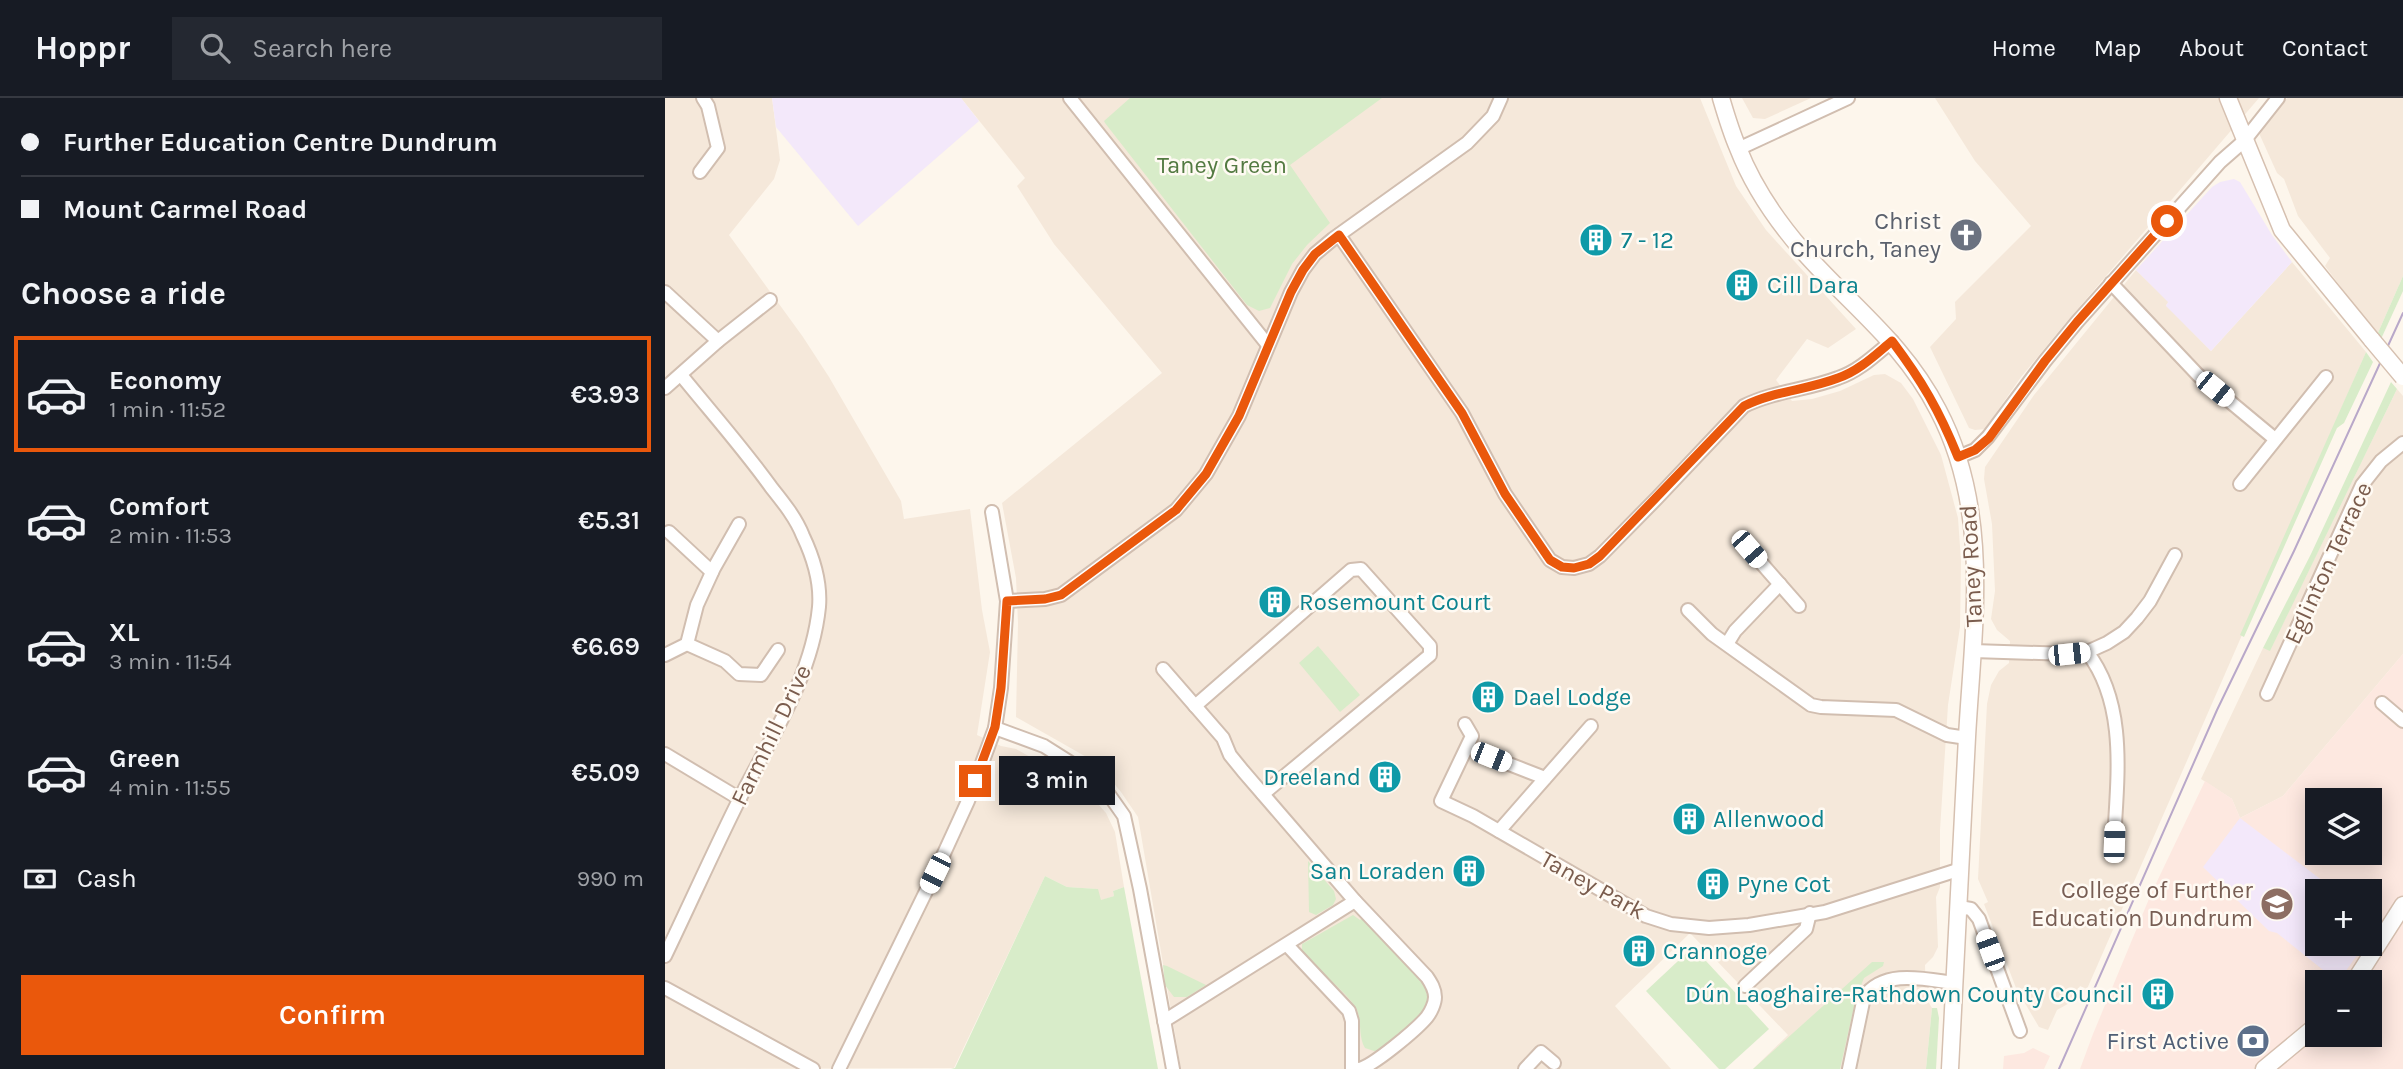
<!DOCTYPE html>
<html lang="en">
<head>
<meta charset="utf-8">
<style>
	body { margin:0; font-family:Karla,sans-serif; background:#242831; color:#f1f3f6; height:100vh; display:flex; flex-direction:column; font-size:26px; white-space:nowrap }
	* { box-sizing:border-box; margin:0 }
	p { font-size:23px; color:#9ea1a6 }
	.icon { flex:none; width:38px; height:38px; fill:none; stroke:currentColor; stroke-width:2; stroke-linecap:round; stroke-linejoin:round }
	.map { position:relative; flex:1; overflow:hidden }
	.drawer { display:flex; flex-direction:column; background:#171b24; width:665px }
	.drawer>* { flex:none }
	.banner { display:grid; align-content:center; height:154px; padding:0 21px; background:#171b24 }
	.buttons { position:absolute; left:1640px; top:690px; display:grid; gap:14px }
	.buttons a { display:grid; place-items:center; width:77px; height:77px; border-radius:0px; background:#171b24; box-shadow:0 4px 18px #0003; font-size:35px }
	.end { position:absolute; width:32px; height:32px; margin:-16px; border:9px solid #ea580c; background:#fff; box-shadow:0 0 0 4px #fff }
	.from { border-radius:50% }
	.bubble { position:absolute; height:49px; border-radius:0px; background:#171b24; box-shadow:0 4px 18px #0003; font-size:23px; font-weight:600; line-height:49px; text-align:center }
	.car { position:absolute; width:21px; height:42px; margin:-21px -10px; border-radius:9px; box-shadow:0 0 5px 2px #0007; background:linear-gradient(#fff 24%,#345 0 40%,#fff 0 76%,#345 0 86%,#fff 0) }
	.banner b { display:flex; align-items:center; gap:24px; height:66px; font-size:26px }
	.banner b+b { border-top:2px solid #363941 }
	.banner i { width:18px; height:18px; background:#f1f3f6 }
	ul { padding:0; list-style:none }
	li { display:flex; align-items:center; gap:21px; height:116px; margin:0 14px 10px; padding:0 7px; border:4px solid transparent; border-radius:0px }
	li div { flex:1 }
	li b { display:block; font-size:26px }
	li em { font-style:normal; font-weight:600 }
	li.current { border-color:#ea580c }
	li>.icon { width:63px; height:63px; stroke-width:1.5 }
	h2 { padding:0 21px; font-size:32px; line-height:84px }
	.pay { display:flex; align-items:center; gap:18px; height:77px; padding:0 21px; font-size:26px }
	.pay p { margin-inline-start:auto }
	.action { display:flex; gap:14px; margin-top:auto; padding:14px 21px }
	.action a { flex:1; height:80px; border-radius:0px; background:#ea580c; color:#fff; font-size:28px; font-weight:600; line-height:80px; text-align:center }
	header { display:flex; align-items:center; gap:42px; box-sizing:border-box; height:98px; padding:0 35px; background:#171b24; border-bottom:2px solid #363941 }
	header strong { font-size:33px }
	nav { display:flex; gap:38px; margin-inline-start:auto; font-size:24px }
	.search { width:490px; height:63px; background:#242831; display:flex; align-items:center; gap:18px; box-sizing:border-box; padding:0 24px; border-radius:0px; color:#9ea1a6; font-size:26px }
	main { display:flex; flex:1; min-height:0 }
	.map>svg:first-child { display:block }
</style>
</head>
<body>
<header>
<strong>Hoppr</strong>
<div class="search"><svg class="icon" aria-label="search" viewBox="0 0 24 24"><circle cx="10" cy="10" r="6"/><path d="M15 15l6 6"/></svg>Search here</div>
<nav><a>Home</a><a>Map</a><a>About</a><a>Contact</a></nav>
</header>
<main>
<section class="drawer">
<div class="banner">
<b><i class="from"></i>Further Education Centre Dundrum</b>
<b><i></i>Mount Carmel Road</b>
</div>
<h2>Choose a ride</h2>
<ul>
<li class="current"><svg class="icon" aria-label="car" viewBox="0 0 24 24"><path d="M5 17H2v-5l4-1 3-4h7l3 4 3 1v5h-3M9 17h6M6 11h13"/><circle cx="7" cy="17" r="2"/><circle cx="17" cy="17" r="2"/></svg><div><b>Economy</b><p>1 min · 11:52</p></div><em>€3.93</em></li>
<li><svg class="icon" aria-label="car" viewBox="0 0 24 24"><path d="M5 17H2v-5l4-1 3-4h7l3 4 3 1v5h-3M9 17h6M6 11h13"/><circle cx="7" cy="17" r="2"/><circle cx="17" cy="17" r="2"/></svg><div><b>Comfort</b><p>2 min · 11:53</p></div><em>€5.31</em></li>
<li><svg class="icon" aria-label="car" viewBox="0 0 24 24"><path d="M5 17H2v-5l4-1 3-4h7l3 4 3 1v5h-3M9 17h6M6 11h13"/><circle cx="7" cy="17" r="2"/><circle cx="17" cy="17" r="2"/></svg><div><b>XL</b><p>3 min · 11:54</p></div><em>€6.69</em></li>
<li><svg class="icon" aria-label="car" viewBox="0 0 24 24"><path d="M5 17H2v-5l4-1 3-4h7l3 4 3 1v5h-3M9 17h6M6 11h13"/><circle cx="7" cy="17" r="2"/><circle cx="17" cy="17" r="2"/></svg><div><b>Green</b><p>4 min · 11:55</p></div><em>€5.09</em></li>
</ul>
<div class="pay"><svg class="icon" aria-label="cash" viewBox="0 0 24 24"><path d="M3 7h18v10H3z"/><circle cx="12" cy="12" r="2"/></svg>Cash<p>990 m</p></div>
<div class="action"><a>Confirm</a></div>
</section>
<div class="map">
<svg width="1738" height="971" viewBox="0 0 1738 971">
	<rect width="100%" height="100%" fill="#fdf6ec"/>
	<!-- residential -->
	<g fill="#f5e8da">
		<path d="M0,0H107L115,62L109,81L64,137L138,239L164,279L236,403L239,421L305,411L317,512L325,554L312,637L336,648L351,651L396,676L425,697L441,715L450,734L459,789L448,793L449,798L435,803L432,791L402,789L380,778L289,970L0,971Z"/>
		<path d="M296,0H1035L1071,88L1101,132L1191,231L1163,250L1142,241L1111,282L1127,303L1147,301L1175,293L1209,277L1220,276L1236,285L1248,301L1276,357L1293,420L1296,463L1295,529L1283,607L1275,732V789L1271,799L1273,849L1268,859L1260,867L1261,900L1267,910L1261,971H1088L1123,937L1025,835L950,908L1006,971H516L473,719L456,694L432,665L351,619L353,525L351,480L337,405L497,275L389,146L352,88L360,80Z"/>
		<path d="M1077,0H1146L1100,21L1088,20Z"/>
		<path d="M1270,0H1594L1399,227L1356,279L1320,331L1310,332L1304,330L1265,249L1291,221L1290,204L1366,128L1310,63Z"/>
		<path d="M1622,0H1738V178L1712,237L1660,168L1665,160L1633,118L1619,81L1612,75L1593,33Z"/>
		<path d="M1627,164L1701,254L1422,891L1415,888L1408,903L1392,912L1383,932L1374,929L1351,890L1319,806L1323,804L1313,781L1322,606L1326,587L1334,573L1344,565L1345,543L1332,532L1326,521L1330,493L1327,426L1319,381L1320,369L1369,297L1471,172L1504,204L1501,207L1546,253Z"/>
		<path d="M1732,291L1738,298V556L1618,698L1575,720L1567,701L1536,681L1598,550L1605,552Z"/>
	</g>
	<!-- commercial -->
	<g fill="#fde8e0" fill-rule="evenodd">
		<path d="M1738,556V971H1415L1428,936L1486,796L1540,683L1567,701L1575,720L1618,698ZM1652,702H1704V754H1652ZM1652,793H1704V845H1652ZM1652,884H1704V936H1652Z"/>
		<path d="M1368,950L1385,958L1379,971H1338L1339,958L1359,955Z"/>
	</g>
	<!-- education -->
	<g fill="#f3e8fa">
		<path d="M107,0H296L314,23L193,128L111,29Z"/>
		<path d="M1569,81L1575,84L1607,137L1627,164L1546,253L1501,208L1503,204L1471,172L1547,89L1555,84Z"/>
		<path d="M1575,720L1662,786L1657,793H1652V801L1644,812L1652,819V845H1685L1695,853L1673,884L1612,835L1604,833L1538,769Z"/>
	</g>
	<!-- green -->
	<g fill="#d8ecc9">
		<path d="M465,0H717L625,67L665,125L642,147L627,166L605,210L594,213L582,207L440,25L439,23Z"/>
		<path d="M1738,178V193L1716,241L1712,237Z"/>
		<path d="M1701,254L1708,264L1679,325L1672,330L1579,539L1575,537Z"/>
		<path d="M1726,284L1732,291L1605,553L1598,550L1646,456Z"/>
		<path d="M653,548L695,597L675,614L634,565Z"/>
		<path d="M643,763L669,793L671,801L668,807L651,817L644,814Z"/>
		<path d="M380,778L402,789L433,791L436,802L449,798L448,793L459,789L493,971H286L290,970Z"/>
		<path d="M688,817L695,822L698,819L759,887C762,895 764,902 760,910C752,923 725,945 712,954L700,950C693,938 697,925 692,912C688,900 649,868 637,856V846Z"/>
		<path d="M1028,849L1104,931L1060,971H1054L981,893Z"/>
		<path d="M1207,864H1219L1218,868L1199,880L1191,900L1175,971H1088Z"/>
		<path d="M498,867L502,868L541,887L522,899H509L500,887Z"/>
		<path d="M1267,910H1272L1274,920L1271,971H1261Z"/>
	</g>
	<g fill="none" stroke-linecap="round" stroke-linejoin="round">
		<defs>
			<g id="street">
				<path d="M405,0L603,247"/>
				<path d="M1073,51L1183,0"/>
				<path d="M35,74L53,50L43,8L38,0"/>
				<path d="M674,137L797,315L840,396L885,462L897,469L909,470L924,466L935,458L992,400L1079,308C1109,293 1142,292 1173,280C1194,273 1210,257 1227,243"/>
				<path d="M1446,185L1533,277L1610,341"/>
				<path d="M0,194L53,243"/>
				<path d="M0,290L53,243L105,202"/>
				<path d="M1293,359L1310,352L1323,339L1380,263L1412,224L1555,64L1579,43L1613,0"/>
				<path d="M1575,386L1661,279"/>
				<path d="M4,434L47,474"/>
				<path d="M1084,451L1134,508"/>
				<path d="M342,503L380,501L396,497L511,412L541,376L574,318L626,194L638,172L650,156L668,141L802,45L828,18L836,0"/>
				<path d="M1023,512L1047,536L1146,607L1156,609L1231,612L1282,637L1302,640"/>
				<path d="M22,546L60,563L74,576L96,577L113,552"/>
				<path d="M1062,546L1070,533L1115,486"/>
				<path d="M1308,553L1404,556L1422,554L1442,545L1459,534L1472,520L1485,503L1510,457"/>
				<path d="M1422,554C1463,607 1452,681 1449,744"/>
				<path d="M0,557L22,546L32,507L49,470L74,426"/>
				<path d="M498,571L558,640L565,657L578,673L690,803L762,879C766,885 770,891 770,899C770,905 766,914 762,919C752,931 706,970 693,971"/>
				<path d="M1602,596L1697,387L1716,363L1738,345"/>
				<path d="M1717,605L1738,623"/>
				<path d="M530,608L686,472L696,471L765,548V557L598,696"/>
				<path d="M800,626L807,638L776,703L808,718L981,818L1006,826L1044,830L1084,827L1160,814L1296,771"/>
				<path d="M330,630L379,648L428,679L440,691L459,718L475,791L508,971"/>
				<path d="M0,656L75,701"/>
				<path d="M826,659L880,680"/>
				<path d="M834,733L926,628"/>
				<path d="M1294,809L1306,811L1314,821L1355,933"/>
				<path d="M622,847L684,913L687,923V971"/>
				<path d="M0,858C25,806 49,752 75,700C106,639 147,579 154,509C156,485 148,459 138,438C131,420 118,404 106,389C78,350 46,314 16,277"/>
				<path d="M1080,888L1141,831L1145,815"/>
				<path d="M0,890L148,971"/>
				<path d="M499,923L690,803"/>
				<path d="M174,971L270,775L303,703L330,630L336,590L342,503L327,414"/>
				<path d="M860,971L876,954L889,965"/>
				<path d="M1184,971L1199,899C1219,871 1259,881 1289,885"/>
			</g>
			<g id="secondary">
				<path d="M1056,0C1061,17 1066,34 1073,50C1087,86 1112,123 1137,152C1186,208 1238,244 1273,312C1327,414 1308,530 1302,639C1297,750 1290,860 1285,971"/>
				<path d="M1563,0L1617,132L1707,242"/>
				<path d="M1689,884L1738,807"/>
				<path d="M1599,971L1652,927"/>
			</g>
		</defs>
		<!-- street casing -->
		<use href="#street" stroke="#d1beb0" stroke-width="16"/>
		<!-- secondary casing -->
		<use href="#secondary" stroke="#d6c0b0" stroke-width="19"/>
		<!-- street -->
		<use href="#street" stroke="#fff" stroke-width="12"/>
		<!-- secondary -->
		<use href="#secondary" stroke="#fff" stroke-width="16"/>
		<!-- tram -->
		<path stroke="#b9a8c9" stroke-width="2" d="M1394,971L1552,612L1629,453L1738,215"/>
		<defs>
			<path id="secondary-bridge" d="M1707,242L1738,279"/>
		</defs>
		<!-- secondary-bridge casing -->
		<use href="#secondary-bridge" stroke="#d6c0b0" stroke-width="19" stroke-linecap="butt"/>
		<!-- secondary-bridge -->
		<use href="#secondary-bridge" stroke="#fff" stroke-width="16"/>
	</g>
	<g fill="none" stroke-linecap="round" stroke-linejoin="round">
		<!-- route -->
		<path stroke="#ea580c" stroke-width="9" d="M310,683L330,629L336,590L342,503L380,501L396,497L511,412L541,376L574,318L626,194L638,172L650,156L674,137L797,315L840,396L885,462L897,469L909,470L924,466L935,458L1079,308C1109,293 1142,292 1173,280C1194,273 1210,257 1227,243C1257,283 1274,312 1293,359L1310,352L1324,340L1380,263L1412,224L1502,123"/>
	</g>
	<!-- icons -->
	<defs>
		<symbol id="church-disc" viewBox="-11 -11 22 22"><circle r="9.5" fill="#6b7280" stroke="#fffaf3"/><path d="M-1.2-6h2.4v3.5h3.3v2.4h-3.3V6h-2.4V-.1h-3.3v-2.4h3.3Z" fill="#fff"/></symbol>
		<symbol id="building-disc" viewBox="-11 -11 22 22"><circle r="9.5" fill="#0f9aa8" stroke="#fffaf3"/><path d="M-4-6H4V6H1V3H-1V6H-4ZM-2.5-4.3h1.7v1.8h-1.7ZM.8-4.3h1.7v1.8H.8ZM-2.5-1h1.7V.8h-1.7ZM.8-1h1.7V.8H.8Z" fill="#fff"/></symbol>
		<symbol id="university-disc" viewBox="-11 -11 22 22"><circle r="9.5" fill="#8d6e63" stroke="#fffaf3"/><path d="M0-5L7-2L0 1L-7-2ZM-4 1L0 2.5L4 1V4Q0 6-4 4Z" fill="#fff"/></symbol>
		<symbol id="bank-disc" viewBox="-11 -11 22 22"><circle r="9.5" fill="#5c6f8a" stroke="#fffaf3"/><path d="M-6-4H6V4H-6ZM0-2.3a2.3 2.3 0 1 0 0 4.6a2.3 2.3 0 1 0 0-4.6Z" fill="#fff"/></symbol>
	</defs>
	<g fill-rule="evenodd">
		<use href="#church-disc" x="1282" y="118" width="38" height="38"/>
		<use href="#building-disc" x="912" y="123" width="38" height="38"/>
		<use href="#building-disc" x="1058" y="168" width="38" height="38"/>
		<use href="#building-disc" x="591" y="485" width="38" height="38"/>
		<use href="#building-disc" x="804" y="580" width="38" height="38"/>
		<use href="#building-disc" x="701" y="660" width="38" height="38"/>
		<use href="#building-disc" x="1005" y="702" width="38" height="38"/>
		<use href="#building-disc" x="785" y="754" width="38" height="38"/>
		<use href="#building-disc" x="1029" y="767" width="38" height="38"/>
		<use href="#university-disc" x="1593" y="787" width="38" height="38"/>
		<use href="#building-disc" x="955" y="834" width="38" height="38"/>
		<use href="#building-disc" x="1474" y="877" width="38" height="38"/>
		<use href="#bank-disc" x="1569" y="924" width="38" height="38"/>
	</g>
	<g text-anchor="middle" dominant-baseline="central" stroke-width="5" stroke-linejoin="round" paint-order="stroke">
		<!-- park labels -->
		<g font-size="24" fill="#537a41" stroke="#fffaf3">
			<text x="557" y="67">Taney Green</text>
		</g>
		<!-- worship labels -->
		<g font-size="24" fill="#5b616d" stroke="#fffaf3" text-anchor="end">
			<text x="1276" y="123">Christ<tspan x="1276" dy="28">Church, Taney</tspan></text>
		</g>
		<!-- culture labels -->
		<g font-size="24" fill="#0d838f" stroke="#fffaf3" text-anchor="start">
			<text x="956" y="142">7 - 12</text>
			<text x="1102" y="187">Cill Dara</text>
			<text x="634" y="504">Rosemount Court</text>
			<text x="848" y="599">Dael Lodge</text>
			<text x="696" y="679" text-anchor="end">Dreeland</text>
			<text x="1048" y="721">Allenwood</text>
			<text x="780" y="773" text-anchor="end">San Loraden</text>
			<text x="1072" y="786">Pyne Cot</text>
			<text x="998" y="853">Crannoge</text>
			<text x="1468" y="896" text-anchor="end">Dún Laoghaire-Rathdown County Council</text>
		</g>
		<!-- street labels -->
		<g font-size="24" fill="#7a5c4d" stroke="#fffaf3">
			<text transform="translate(1663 465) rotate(-65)">Eglinton Terrace</text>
			<text transform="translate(1306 468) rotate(-93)">Taney Road</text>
			<text transform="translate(106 637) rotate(-64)">Farmhill Drive</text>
			<text transform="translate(928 787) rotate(29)">Taney Park</text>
		</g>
		<!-- education labels -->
		<g font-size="24" fill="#785e54" stroke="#fffaf3" text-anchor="end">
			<text x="1588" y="792">College of Further<tspan x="1588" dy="28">Education Dundrum</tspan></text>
		</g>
		<!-- service labels -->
		<g font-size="24" fill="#4e5e75" stroke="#fffaf3" text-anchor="end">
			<text x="1564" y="943">First Active</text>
		</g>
	</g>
</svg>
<div class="buttons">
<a><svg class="icon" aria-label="layers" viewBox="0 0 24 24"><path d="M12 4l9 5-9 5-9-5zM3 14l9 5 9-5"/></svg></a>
<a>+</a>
<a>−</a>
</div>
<i class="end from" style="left:1502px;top:123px"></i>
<i class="end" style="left:310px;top:683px"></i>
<div class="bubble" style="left:334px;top:658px;width:116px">3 min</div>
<i class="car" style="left:1550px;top:291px;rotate:129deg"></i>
<i class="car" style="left:1084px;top:451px;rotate:139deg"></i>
<i class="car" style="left:1404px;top:556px;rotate:84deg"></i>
<i class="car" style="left:826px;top:659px;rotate:112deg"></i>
<i class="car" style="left:1449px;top:744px;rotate:2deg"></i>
<i class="car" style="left:270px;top:775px;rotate:206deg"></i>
<i class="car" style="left:1325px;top:852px;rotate:340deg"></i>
</div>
</main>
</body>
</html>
